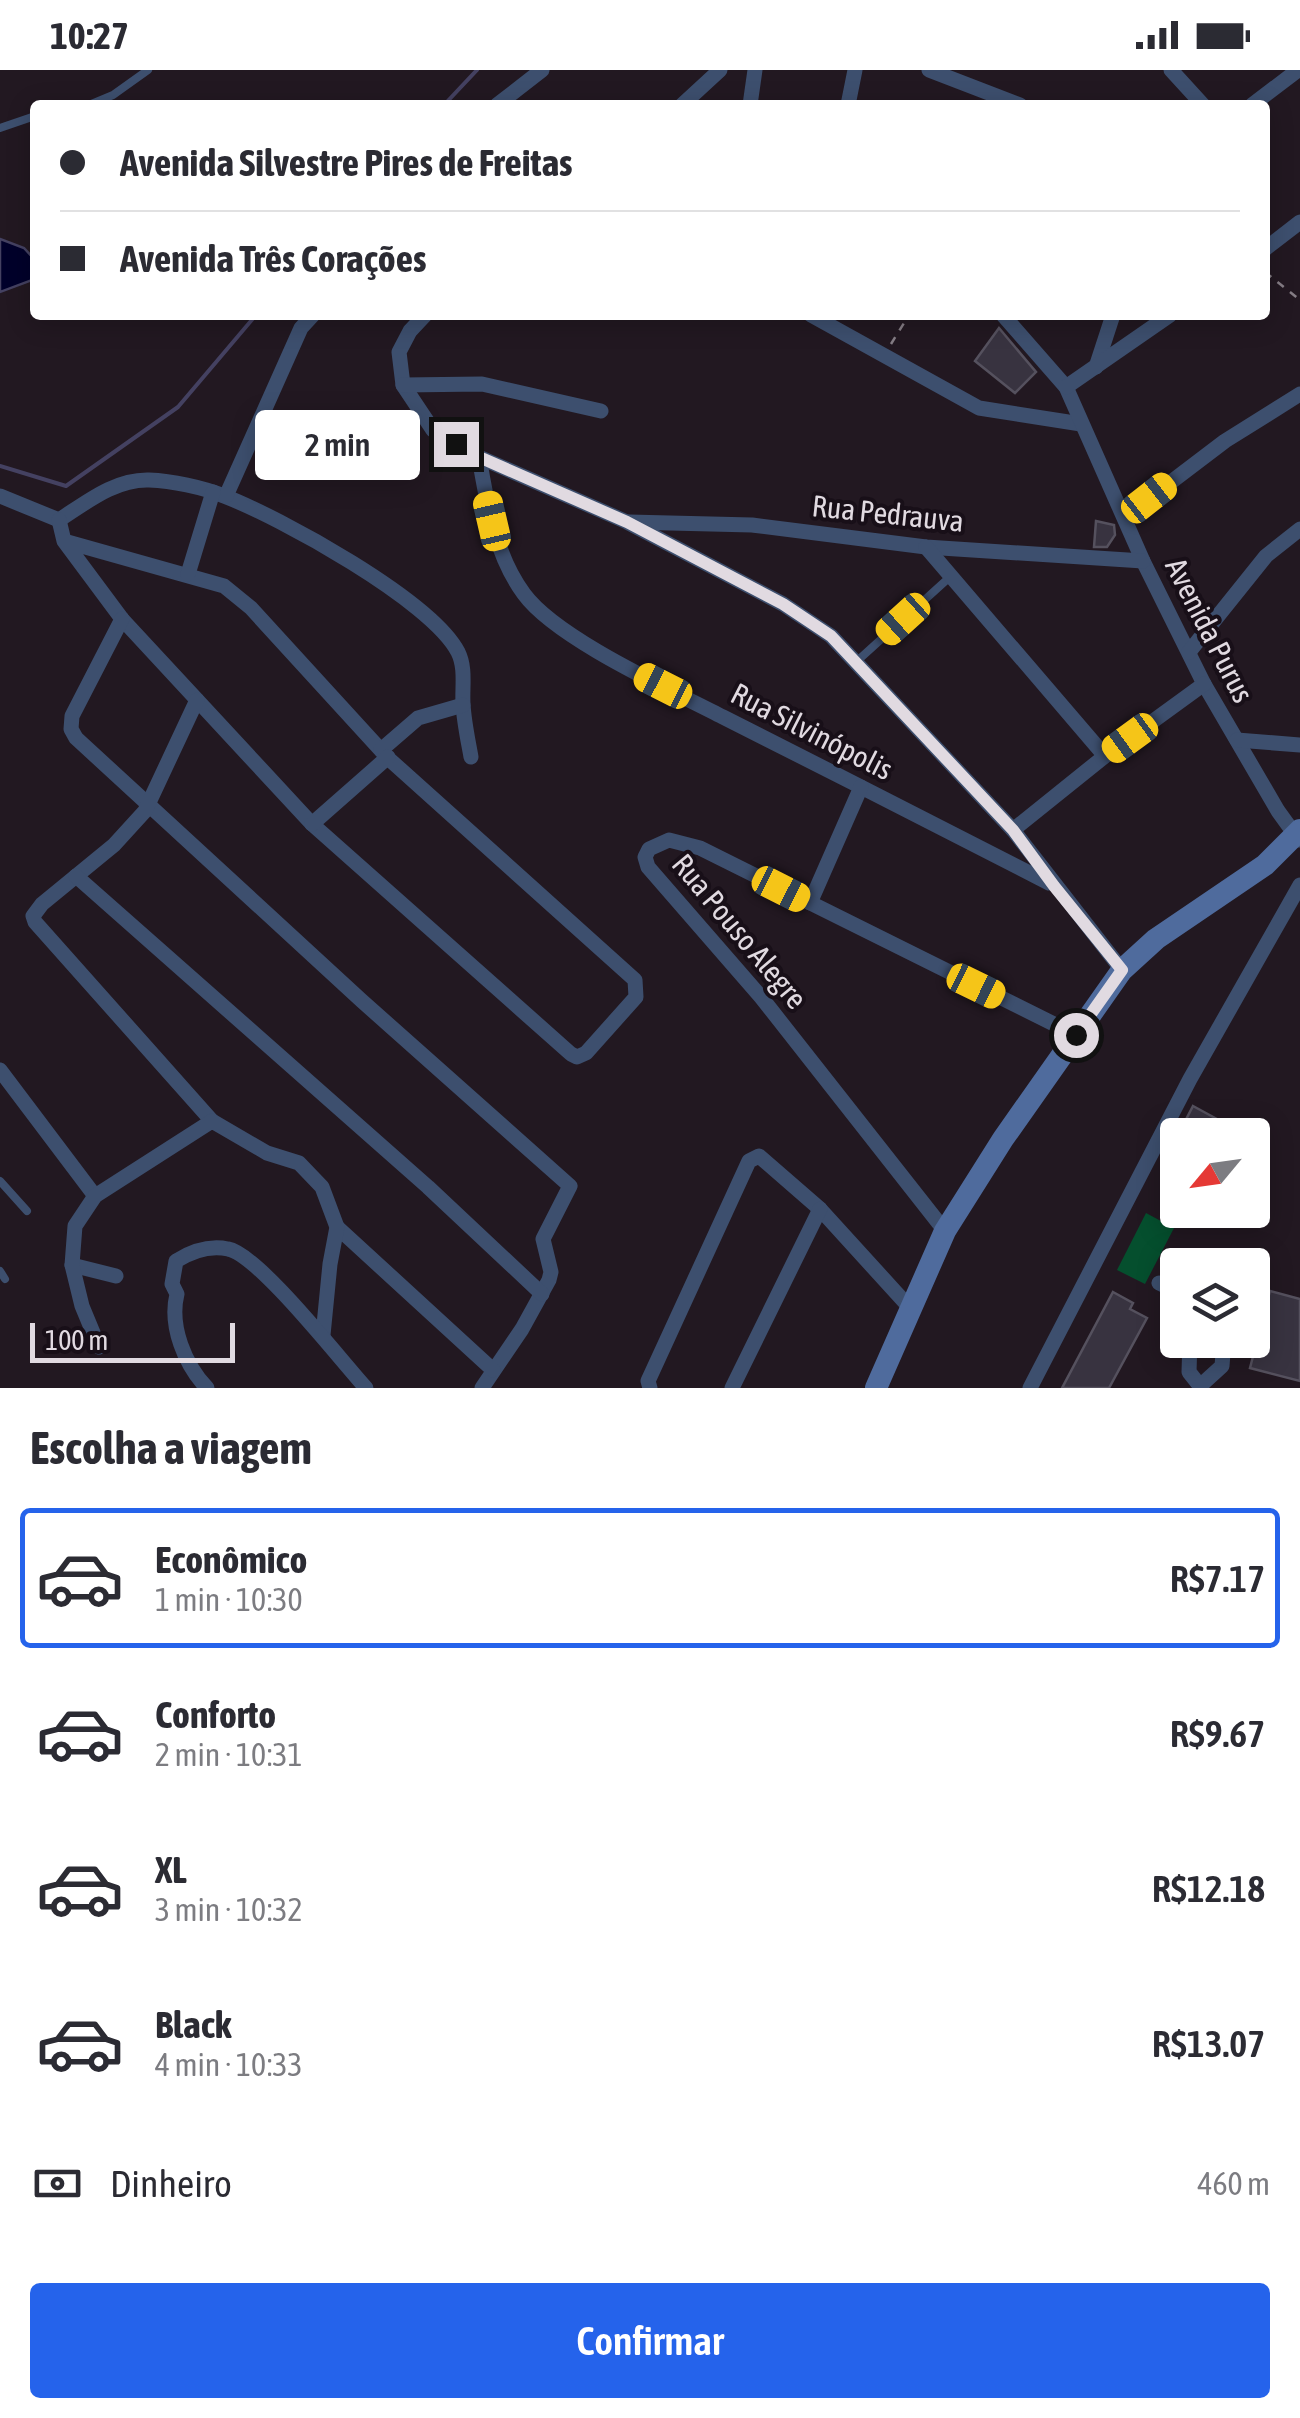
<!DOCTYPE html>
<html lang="pt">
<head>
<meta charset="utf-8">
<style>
	body { margin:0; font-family:"Asap Condensed",sans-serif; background:#f7f7f7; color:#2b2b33; height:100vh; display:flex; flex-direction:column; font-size:38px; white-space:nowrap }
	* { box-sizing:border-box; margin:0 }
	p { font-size:32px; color:#7c7c81 }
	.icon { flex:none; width:55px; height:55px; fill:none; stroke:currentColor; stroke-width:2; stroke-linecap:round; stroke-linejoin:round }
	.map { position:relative; height:1318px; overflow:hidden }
	.details { display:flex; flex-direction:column; background:#fff; flex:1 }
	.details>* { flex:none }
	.hud { position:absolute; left:30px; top:30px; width:1240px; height:220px; border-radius:10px; box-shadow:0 5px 25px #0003; display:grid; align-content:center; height:220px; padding:0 30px; background:#fff }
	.needle { width:65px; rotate:241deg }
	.buttons { position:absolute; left:1160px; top:1048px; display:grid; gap:20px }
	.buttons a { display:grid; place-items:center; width:110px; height:110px; border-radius:10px; background:#fff; box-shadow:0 5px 25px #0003; font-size:50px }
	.scale { position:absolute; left:30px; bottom:25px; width:205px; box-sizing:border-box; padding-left:10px; border:5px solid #e1dae1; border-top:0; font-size:28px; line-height:35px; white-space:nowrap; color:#e1dae1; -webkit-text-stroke:8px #180f18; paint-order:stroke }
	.end { position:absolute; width:45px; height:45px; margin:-22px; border:12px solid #e1dae1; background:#111; box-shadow:0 0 0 5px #111 }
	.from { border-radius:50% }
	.bubble { position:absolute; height:70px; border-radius:10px; background:#fff; box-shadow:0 5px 25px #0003; font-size:32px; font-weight:600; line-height:70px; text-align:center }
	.car { position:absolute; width:30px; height:60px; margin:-30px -15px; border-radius:12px; box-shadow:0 0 8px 2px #0007; background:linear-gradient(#f5c518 24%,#345 0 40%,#f5c518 0 76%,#345 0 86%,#f5c518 0) }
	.hud b { display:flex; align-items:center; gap:35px; height:95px; font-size:38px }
	.hud b+b { border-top:2px solid #e1e1e2 }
	.hud i { width:25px; height:25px; background:#2b2b33 }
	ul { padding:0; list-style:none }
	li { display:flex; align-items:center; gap:30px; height:140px; margin:0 20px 15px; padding:0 10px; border:5px solid transparent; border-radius:10px }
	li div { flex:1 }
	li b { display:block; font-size:38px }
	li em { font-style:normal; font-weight:600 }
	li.current { border-color:#2563eb }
	li>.icon { width:90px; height:90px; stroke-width:1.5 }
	h2 { padding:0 30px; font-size:45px; line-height:120px }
	.pay { display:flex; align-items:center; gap:25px; height:110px; padding:0 30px; font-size:38px }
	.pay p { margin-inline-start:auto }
	.action { display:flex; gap:20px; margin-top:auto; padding:20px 30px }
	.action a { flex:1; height:115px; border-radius:10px; background:#2563eb; color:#fff; font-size:40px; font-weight:600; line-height:115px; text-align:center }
	.status { display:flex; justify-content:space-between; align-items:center; height:70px; padding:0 50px; background:#fff; direction:ltr }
	.status svg { height:28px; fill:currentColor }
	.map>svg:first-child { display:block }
</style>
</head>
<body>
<div class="status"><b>10:27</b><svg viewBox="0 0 49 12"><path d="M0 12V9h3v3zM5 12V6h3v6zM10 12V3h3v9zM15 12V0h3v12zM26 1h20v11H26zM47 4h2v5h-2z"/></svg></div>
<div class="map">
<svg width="1300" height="1318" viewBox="0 0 1300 1318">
	<rect width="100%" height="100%" fill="#221821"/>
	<!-- green -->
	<path fill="#054f2e" d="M1146,1143L1174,1158L1145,1214L1117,1200Z"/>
	<!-- water -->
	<path fill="#00002a" stroke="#444161" stroke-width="2.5" d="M0,169L24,178L35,190V209L0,222Z"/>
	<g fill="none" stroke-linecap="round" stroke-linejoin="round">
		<!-- stream -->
		<g stroke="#444161" stroke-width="4">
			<path d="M444,35L477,0"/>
			<path d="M0,396L66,416L178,337L256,245"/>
		</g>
	</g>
	<!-- building -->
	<g fill="#383340" stroke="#55515e" stroke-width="2.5">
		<path d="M999,258L1036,302L1015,323L975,291Z"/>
		<path d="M1096,451L1114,455L1115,465L1107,477H1094Z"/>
		<path d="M1193,1036L1226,1054L1220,1065H1178Z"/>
		<path d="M1270,1221L1300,1229V1311L1250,1298Z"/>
		<path d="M1113,1222L1133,1233L1130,1239L1147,1248L1109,1318H1062Z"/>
	</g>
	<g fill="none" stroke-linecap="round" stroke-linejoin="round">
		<!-- path -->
		<g stroke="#857d85" stroke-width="2.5" stroke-dasharray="8 8" stroke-linecap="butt">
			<path d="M1265,202L1300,230"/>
			<path d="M891,274L909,245"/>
		</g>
		<!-- lane -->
		<g stroke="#3d4f6e" stroke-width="8">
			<path d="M89,35L113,25L148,0"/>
			<path d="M0,58L35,46"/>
			<path d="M856,592L951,506"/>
			<path d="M0,1111L27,1141"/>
			<path d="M0,1201L5,1209"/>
		</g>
		<!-- street -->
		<g stroke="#3d4f6e" stroke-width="15">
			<path d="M929,0L1020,35"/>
			<path d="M1171,0L1203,35"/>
			<path d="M497,35L542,0"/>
			<path d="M682,35L720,0"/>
			<path d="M750,35L755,0"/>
			<path d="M848,35L855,0"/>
			<path d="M1252,35L1298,0"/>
			<path d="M1265,179L1300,152"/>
			<path d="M425,245L410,261L399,282L403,315L433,360L479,387L627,452L783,534L831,566L1013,760L1122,900"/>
			<path d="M811,245L979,338L1081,354"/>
			<path d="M1003,245L1066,317L1143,491L1204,614L1278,741L1299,770"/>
			<path d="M1096,297L1113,245"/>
			<path d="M403,315L482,314L601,341"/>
			<path d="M1066,317L1170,245"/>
			<path d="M479,387C487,433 495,485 524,524C557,569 671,620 723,647C832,702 940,757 1049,813"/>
			<path d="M0,426L59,450C87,432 115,409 149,410C172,411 202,417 224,426C279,447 431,530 458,582C466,598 462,617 463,634C464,652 468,670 471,687"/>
			<path d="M226,426L301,258L313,245"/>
			<path d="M1125,447L1225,371L1300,324"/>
			<path d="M59,450L64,471L122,549L312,754L571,984L577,987L586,983L636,927L635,910L389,689L251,538L224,516L64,471"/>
			<path d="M629,452L752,455L926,477L1143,491"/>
			<path d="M926,477L1105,686"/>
			<path d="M188,504L213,422"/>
			<path d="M122,549L72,646L71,659L76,668L362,931L570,1116L543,1169L551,1202L549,1210L522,1259L482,1318"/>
			<path d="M1189,582L1266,486L1300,459"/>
			<path d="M197,630L145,741L114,775L42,834L33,846L35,852L212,1051"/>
			<path d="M1237,670L1300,675"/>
			<path d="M381,680L418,648L463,635"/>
			<path d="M312,754L388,687"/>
			<path d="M1013,760L1105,686L1204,614"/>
			<path d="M76,806L428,1117L542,1224"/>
			<path d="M810,833L861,717"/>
			<path d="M0,1000L95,1126"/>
			<path d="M337,1157L493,1300"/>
			<path d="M945,1161L761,927L648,797L645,787L649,779L669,770L700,778L1076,965"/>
			<path d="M72,1195L116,1206"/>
			<path d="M1200,1195L1209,1191L1219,1195"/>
			<path d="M1159,1213L1178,1222"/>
			<path d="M1190,1270L1189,1302L1200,1316"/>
			<path d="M99,1277L82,1236L72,1195L75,1156L95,1126L212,1051L267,1083L299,1093L322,1117L337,1157L330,1194L323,1265"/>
			<path d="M1200,1316L1222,1296L1224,1270"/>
			<path d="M207,1318C185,1295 169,1256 177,1224L172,1214L176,1191C192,1181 209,1175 228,1179C258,1184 342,1292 366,1318"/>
			<path d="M650,1318L648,1311L749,1091L759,1086L820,1139L911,1239"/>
			<path d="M732,1318L820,1139"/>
			<path d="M1030,1318L1190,1009L1300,815"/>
		</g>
		<!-- secondary -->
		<path stroke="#4f6b9d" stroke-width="22" d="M876,1318L945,1161L1003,1069L1122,900L1156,869L1265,795L1300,760"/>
	</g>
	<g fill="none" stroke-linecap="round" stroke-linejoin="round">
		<!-- route -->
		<path stroke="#e1dae1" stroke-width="12" d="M456,374L479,387L627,452L783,534L831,566L1013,760L1054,816L1122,900L1076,965"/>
	</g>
	<g text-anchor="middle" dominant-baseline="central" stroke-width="8" stroke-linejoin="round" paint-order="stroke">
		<!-- street labels -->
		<g font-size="30" fill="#e1dae1" stroke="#180f18">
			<text transform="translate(888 443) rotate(6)">Rua Pedrauva</text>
			<text transform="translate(1210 560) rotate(63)">Avenida Purus</text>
			<text transform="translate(812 661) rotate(27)">Rua Silvinópolis</text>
			<text transform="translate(740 861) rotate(50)">Rua Pouso Alegre</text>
		</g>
	</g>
</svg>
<div class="buttons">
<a><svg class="needle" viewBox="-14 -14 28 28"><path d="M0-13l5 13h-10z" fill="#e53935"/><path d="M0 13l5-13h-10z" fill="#7c7c81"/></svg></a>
<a><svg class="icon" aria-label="layers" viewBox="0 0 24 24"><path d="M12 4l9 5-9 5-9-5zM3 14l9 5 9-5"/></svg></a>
</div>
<div class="scale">100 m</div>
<i class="end from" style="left:1076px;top:965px"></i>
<i class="end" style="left:456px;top:374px"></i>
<div class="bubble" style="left:255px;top:340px;width:165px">2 min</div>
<i class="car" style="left:1149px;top:428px;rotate:52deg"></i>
<i class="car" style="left:492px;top:451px;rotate:347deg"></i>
<i class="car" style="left:903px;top:549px;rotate:228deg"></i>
<i class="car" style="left:663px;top:616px;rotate:297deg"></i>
<i class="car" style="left:1130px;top:668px;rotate:234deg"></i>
<i class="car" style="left:781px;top:819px;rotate:117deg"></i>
<i class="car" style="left:976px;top:916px;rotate:116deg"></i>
<div class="hud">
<b><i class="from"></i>Avenida Silvestre Pires de Freitas</b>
<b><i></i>Avenida Três Corações</b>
</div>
</div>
<section class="details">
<h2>Escolha a viagem</h2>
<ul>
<li class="current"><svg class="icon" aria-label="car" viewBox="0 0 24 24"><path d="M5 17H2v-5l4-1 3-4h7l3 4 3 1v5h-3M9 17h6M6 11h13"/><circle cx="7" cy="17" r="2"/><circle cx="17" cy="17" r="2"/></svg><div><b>Econômico</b><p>1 min · 10:30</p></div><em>R$7.17</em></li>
<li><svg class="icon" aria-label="car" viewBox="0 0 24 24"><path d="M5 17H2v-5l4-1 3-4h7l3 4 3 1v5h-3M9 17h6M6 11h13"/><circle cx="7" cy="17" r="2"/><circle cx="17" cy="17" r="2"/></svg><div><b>Conforto</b><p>2 min · 10:31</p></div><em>R$9.67</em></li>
<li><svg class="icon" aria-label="car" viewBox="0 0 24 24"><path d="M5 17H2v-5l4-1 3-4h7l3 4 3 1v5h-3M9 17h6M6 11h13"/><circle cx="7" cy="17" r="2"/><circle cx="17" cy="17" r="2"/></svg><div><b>XL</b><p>3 min · 10:32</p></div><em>R$12.18</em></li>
<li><svg class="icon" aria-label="car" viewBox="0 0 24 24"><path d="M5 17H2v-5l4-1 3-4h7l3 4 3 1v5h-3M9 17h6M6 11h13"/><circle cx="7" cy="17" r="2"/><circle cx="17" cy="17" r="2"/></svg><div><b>Black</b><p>4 min · 10:33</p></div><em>R$13.07</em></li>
</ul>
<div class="pay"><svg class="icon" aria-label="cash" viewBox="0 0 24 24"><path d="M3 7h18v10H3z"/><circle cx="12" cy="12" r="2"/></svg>Dinheiro<p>460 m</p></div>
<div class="action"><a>Confirmar</a></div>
</section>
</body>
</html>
